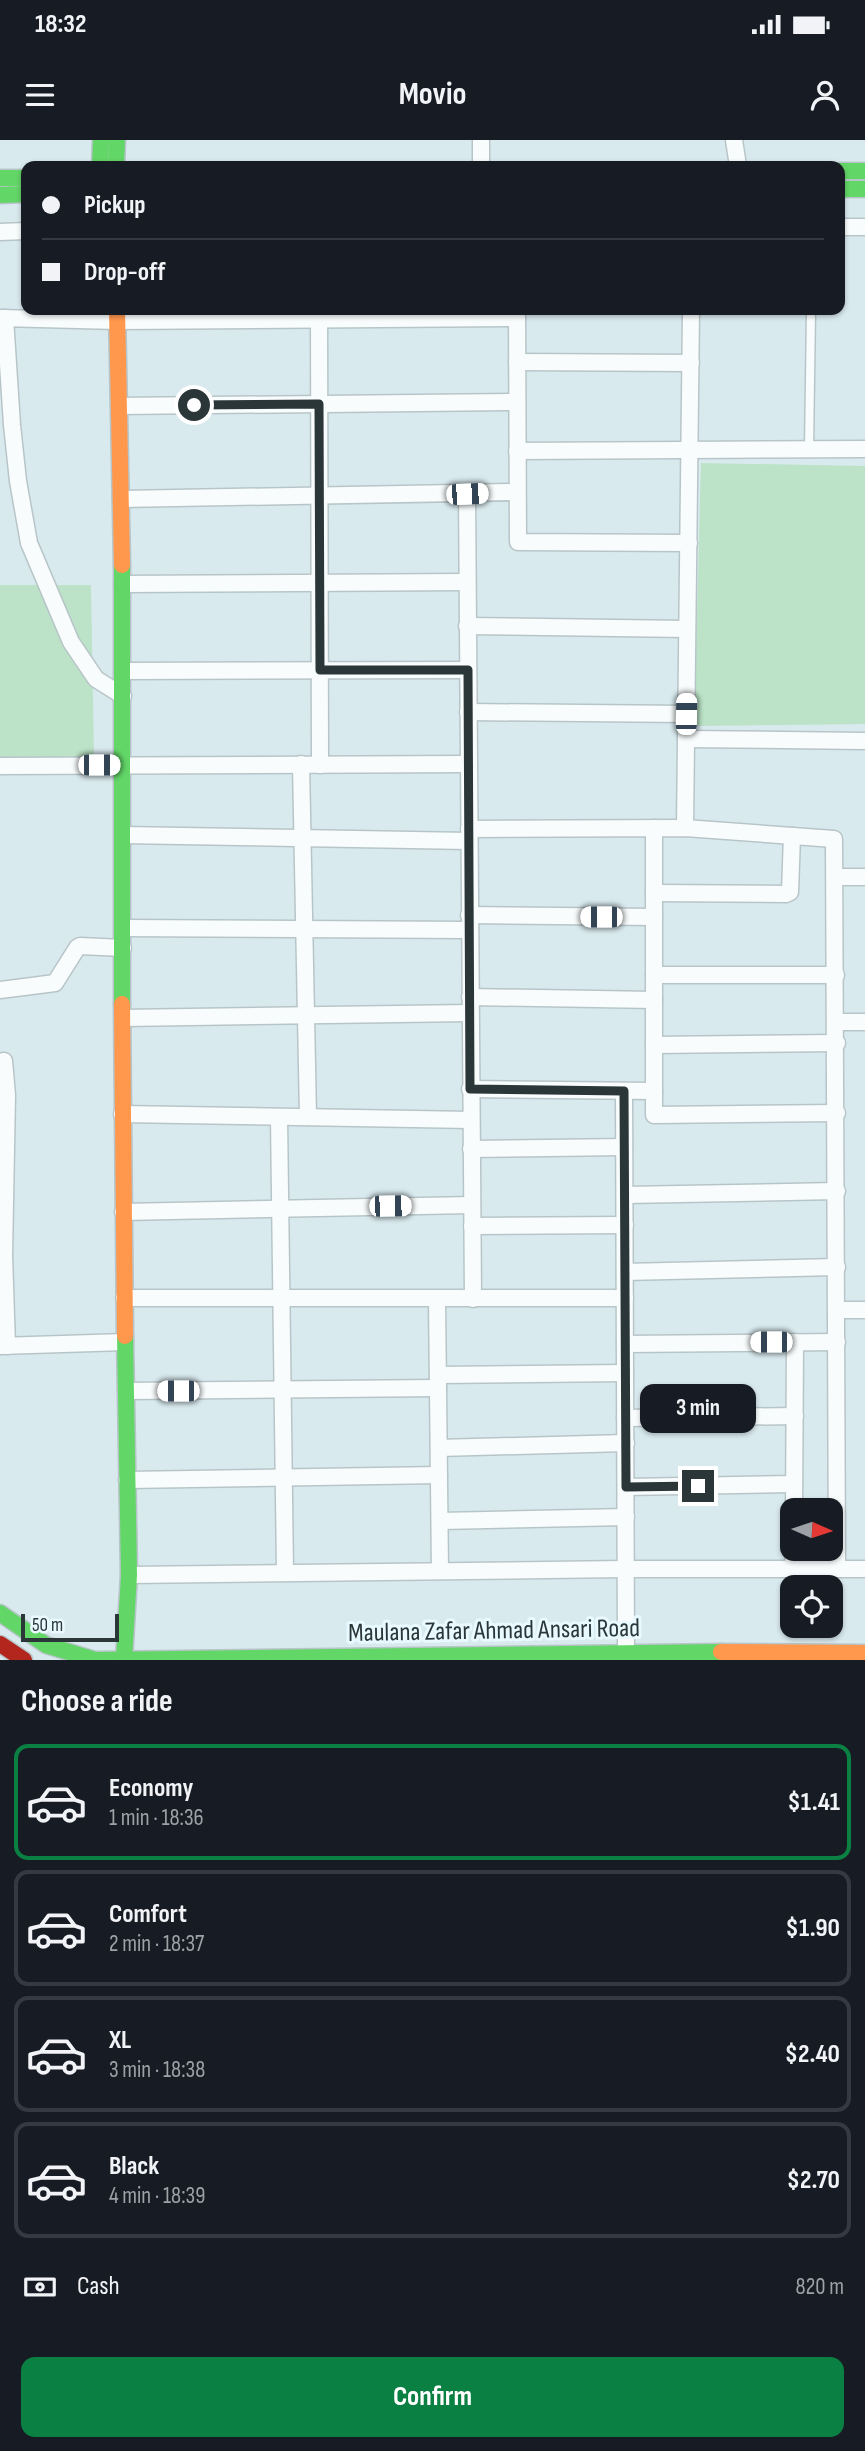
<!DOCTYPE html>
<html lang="en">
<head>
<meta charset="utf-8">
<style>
	body { margin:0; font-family:"Sofia Sans Condensed",sans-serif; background:#242831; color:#f1f3f6; height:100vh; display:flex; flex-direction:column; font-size:26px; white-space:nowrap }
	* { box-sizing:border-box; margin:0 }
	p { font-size:23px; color:#9ea1a6 }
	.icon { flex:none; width:38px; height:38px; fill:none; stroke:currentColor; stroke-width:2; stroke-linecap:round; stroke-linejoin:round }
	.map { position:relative; height:1520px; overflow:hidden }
	.side { display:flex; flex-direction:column; background:#171b24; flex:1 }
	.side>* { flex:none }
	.banner { position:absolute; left:21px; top:21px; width:824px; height:154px; border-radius:14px; box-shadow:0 2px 5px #0004; display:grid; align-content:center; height:154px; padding:0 21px; background:#171b24 }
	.needle { width:46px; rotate:93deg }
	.fabs { position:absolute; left:780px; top:1358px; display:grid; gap:14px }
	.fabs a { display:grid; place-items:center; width:63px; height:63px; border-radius:14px; background:#171b24; box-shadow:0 2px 5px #0004; font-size:35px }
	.scale { position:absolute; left:21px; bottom:18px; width:98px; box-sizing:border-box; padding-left:7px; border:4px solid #2b3639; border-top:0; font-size:19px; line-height:24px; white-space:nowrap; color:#2b3639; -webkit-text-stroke:5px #e8faff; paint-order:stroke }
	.end { position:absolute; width:32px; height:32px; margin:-16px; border:9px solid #2b3639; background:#fff; box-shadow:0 0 0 4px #fff }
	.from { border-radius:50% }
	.bubble { position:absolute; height:49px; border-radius:14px; background:#171b24; box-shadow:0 2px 5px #0004; font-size:23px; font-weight:700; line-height:49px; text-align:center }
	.car { position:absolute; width:21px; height:42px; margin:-21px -10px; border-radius:9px; box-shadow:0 0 5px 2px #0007; background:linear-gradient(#fff 24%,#345 0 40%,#fff 0 76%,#345 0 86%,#fff 0) }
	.banner b { display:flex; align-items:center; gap:24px; height:66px; font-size:26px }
	.banner b+b { border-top:2px solid #363941 }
	.banner i { width:18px; height:18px; background:#f1f3f6 }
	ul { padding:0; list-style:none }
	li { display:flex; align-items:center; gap:21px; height:116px; margin:0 14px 10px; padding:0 7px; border:4px solid #363941; border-radius:14px }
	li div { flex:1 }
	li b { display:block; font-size:26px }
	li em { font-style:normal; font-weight:700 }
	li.selected { border-color:#0b8043 }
	li>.icon { width:63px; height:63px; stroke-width:1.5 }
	h2 { padding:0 21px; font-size:32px; line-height:84px }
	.pay { display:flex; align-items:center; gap:18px; height:77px; padding:0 21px; font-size:26px }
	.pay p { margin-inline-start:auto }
	.cta { display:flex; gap:14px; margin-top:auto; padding:14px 21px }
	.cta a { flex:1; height:80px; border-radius:14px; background:#0b8043; color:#fff; font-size:28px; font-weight:700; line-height:80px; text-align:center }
	.status { display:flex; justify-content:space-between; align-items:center; height:49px; padding:0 35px; background:#171b24; direction:ltr }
	.status svg { height:19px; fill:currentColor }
	header { display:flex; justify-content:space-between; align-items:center; height:91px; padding:0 21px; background:#171b24; font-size:32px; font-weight:700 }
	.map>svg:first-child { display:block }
</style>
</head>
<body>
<div class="status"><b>18:32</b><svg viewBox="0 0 49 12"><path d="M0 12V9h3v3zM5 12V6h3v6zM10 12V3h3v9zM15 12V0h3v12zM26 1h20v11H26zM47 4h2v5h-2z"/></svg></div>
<header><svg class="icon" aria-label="menu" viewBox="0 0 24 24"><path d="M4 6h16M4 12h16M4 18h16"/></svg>Movio<svg class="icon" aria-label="person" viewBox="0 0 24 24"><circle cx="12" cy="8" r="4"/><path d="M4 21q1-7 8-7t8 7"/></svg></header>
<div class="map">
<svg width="865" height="1520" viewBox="0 0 865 1520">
	<rect width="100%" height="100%" fill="#d9eaef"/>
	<!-- park -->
	<g fill="#bce3c7">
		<path d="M701,323L865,326V584L694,586Z"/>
		<path d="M0,445H91L94,616L0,619Z"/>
	</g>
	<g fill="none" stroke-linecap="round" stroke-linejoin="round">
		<defs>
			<path id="lane" d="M809,310L811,170"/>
			<g id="street">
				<path d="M734,0L738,26"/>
				<path d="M481,26V0"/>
				<path d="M840,87H865"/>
				<path d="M0,92L26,91"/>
				<path d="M319,170L320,625"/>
				<path d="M517,170L518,402L689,403"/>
				<path d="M0,178L117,181L517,178"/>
				<path d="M5,178L12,285L18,341L29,403L71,502L96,539L123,556"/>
				<path d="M517,222L691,223"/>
				<path d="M119,266L517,262"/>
				<path d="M517,311L865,309"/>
				<path d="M467,353L473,1159"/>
				<path d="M121,359L517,352"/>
				<path d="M122,444L467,442"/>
				<path d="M467,486L687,489"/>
				<path d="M123,531L468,530"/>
				<path d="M468,572L686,574"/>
				<path d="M686,599L865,601"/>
				<path d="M301,624L308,977"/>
				<path d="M0,626L468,624"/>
				<path d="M654,688V975L837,973"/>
				<path d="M685,688L691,170"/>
				<path d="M469,689L685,688L834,699L837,1429"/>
				<path d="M123,695L469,701"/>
				<path d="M835,737H865"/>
				<path d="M654,753L786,754L790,752L792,696"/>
				<path d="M469,775L654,777"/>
				<path d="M123,788L469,790"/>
				<path d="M654,835H836"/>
				<path d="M0,850L55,843L77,808L80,806L123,808"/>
				<path d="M470,857L654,860"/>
				<path d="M123,878L470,873"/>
				<path d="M836,882H865"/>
				<path d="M654,905L837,903"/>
				<path d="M4,921L7,955L4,1115L7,1206"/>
				<path d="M470,949L654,951"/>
				<path d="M624,951L626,1514"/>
				<path d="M122,974L471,980"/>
				<path d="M279,977L285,1433"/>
				<path d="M471,1009L624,1007"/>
				<path d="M625,1055L837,1051"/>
				<path d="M123,1072L472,1065"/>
				<path d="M472,1086L625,1085"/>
				<path d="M625,1132L837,1127"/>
				<path d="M124,1158H625"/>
				<path d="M437,1159L440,1431"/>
				<path d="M837,1170H865"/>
				<path d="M625,1204L837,1202"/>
				<path d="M0,1206L125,1202"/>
				<path d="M438,1235L625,1233"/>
				<path d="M126,1251L438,1248"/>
				<path d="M625,1278L795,1276"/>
				<path d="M439,1308L626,1303"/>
				<path d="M127,1340L439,1335"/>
				<path d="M626,1347L794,1344"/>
				<path d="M794,1370L795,1202"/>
				<path d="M440,1381L626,1377"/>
				<path d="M793,1429L794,1409"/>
				<path d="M129,1435L625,1429H865"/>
			</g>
			<g id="fast">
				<path d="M100,26L101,0"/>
				<path d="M116,26L117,0"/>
				<path d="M840,31H865"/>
				<path d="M0,38H26"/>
				<path d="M840,49H865"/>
				<path d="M0,55L26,54"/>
				<path d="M122,425V864"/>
				<path d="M0,1473L46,1505L95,1520L721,1512"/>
				<path d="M124,1520L129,1435L125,1196"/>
			</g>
			<g id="slow">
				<path d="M117,170L122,425"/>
				<path d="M122,864L125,1196"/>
				<path d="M721,1512L865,1513"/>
			</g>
			<path id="jam" d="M0,1504L24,1520"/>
		</defs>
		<!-- lane casing -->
		<use href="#lane" stroke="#b8c5c8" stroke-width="11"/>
		<!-- street casing -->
		<use href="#street" stroke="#b8c5c8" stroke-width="19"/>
		<!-- fast casing -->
		<use href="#fast" stroke="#b8c5c8" stroke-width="19"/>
		<!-- slow casing -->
		<use href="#slow" stroke="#b8c5c8" stroke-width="19"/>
		<!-- jam casing -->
		<use href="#jam" stroke="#b8c5c8" stroke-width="19"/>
		<!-- lane -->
		<use href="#lane" stroke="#f9fcfd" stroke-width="8"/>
		<!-- street -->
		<use href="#street" stroke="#f9fcfd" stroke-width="16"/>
		<!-- fast -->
		<use href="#fast" stroke="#63d668" stroke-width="16"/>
		<!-- slow -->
		<use href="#slow" stroke="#ff974d" stroke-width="16"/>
		<!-- jam -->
		<use href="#jam" stroke="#b3261e" stroke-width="16"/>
	</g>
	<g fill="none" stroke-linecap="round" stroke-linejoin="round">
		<!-- route -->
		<path stroke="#2b3639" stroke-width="9" d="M194,265L319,264L320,530H468L470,949L624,951L626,1347L698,1346"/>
	</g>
	<g text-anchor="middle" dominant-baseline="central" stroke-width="6" stroke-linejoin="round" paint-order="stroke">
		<!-- street labels -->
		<g font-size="26" fill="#2b3639" stroke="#e8faff">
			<text transform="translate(494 1491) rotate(-1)">Maulana Zafar Ahmad Ansari Road</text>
		</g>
	</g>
</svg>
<div class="fabs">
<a><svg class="needle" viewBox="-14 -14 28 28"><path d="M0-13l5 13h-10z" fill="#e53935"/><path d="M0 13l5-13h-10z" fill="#9ea1a6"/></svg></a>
<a><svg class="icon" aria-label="locate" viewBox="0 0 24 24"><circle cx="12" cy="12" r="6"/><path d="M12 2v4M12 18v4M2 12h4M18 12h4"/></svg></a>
</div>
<div class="scale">50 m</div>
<i class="end from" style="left:194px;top:265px"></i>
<i class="end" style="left:698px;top:1346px"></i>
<div class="bubble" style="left:640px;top:1244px;width:116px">3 min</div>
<i class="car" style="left:467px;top:354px;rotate:88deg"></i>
<i class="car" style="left:686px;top:574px;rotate:1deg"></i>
<i class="car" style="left:99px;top:625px;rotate:90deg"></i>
<i class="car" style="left:601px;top:777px;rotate:270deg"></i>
<i class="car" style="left:390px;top:1066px;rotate:89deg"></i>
<i class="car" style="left:771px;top:1202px;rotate:270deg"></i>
<i class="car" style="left:178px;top:1251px;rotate:270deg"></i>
<div class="banner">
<b><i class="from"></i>Pickup</b>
<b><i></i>Drop-off</b>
</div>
</div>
<section class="side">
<h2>Choose a ride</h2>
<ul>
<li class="selected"><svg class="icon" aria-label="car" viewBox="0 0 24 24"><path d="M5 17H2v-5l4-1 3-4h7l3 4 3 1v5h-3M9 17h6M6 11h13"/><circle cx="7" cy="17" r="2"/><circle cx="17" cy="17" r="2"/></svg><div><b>Economy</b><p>1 min · 18:36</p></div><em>$1.41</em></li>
<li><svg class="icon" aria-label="car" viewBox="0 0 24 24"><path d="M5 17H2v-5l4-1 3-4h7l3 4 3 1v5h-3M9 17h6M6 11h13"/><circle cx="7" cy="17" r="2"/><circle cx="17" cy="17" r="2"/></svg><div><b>Comfort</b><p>2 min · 18:37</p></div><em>$1.90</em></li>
<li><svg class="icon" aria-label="car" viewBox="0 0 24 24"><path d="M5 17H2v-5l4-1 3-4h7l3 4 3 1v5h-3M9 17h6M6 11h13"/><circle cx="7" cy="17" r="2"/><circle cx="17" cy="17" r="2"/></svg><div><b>XL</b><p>3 min · 18:38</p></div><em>$2.40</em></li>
<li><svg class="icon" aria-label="car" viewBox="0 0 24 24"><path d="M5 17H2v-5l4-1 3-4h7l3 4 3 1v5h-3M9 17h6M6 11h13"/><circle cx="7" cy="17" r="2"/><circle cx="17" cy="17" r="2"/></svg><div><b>Black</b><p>4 min · 18:39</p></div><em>$2.70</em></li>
</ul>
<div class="pay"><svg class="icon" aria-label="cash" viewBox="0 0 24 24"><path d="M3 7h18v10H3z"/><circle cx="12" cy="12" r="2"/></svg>Cash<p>820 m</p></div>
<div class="cta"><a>Confirm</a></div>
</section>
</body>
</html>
